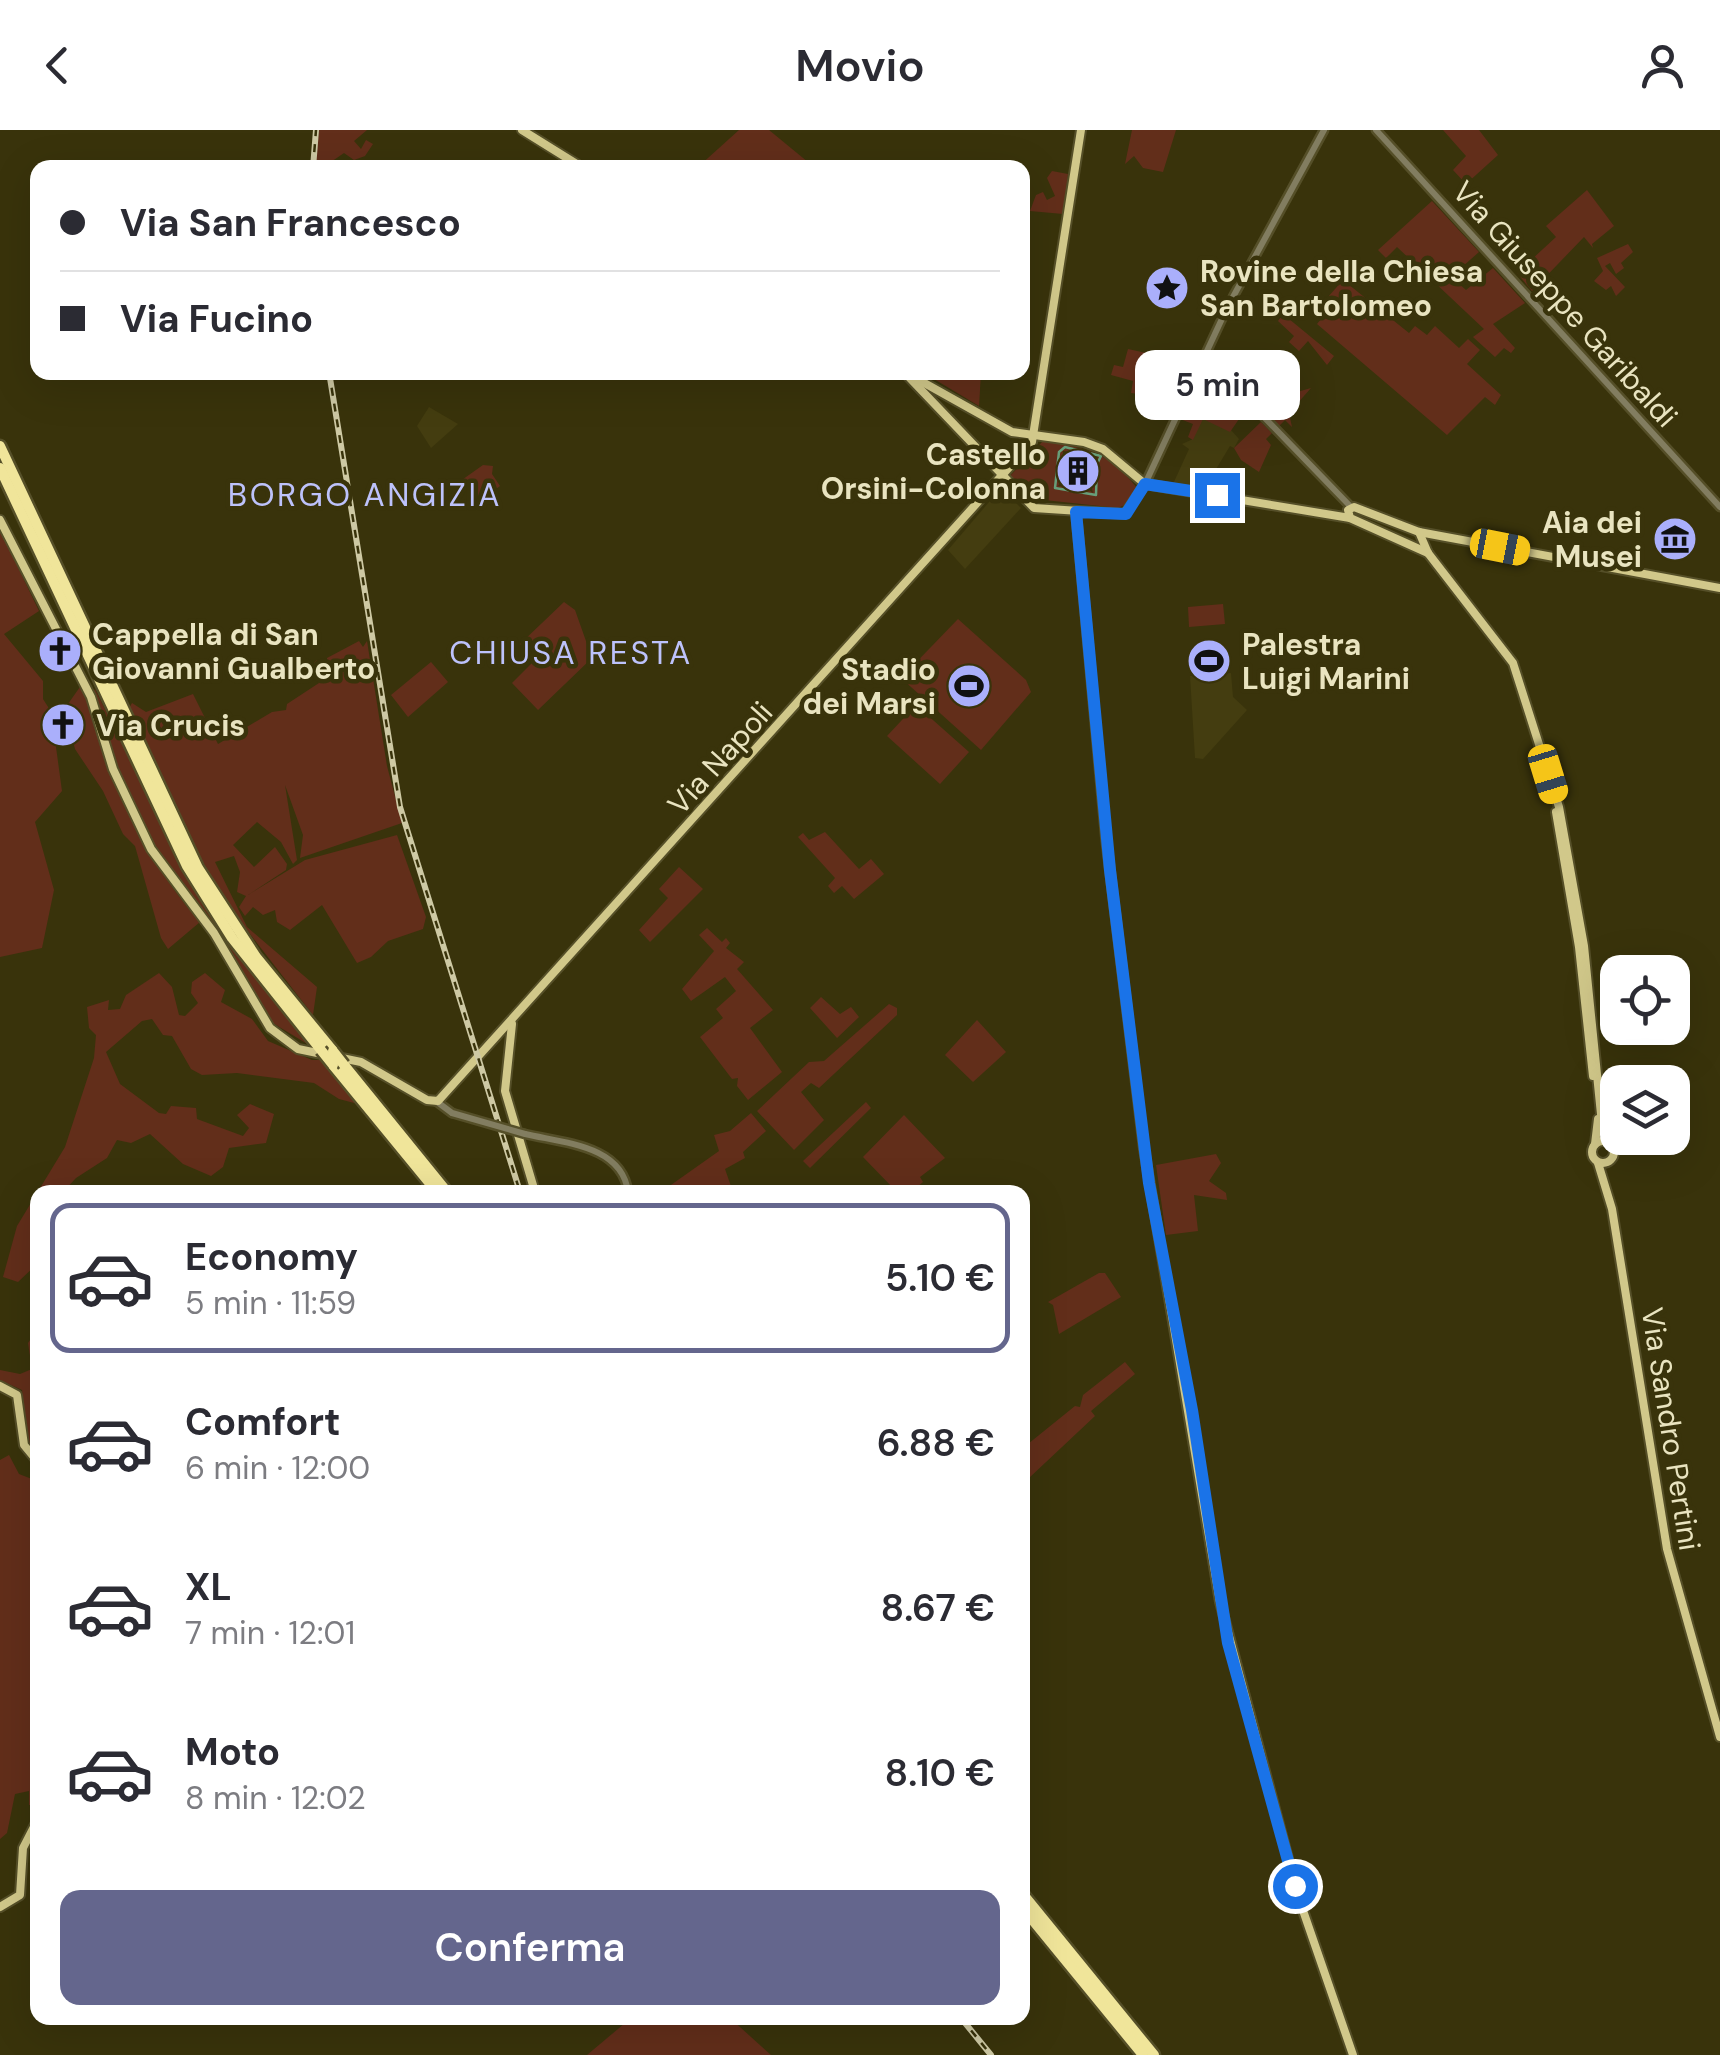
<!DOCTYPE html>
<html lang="it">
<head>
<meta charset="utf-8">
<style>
	body { margin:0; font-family:"DM Sans",sans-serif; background:#f7f7f7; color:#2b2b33; height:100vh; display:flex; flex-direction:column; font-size:38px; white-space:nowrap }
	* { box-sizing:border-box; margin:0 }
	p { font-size:32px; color:#7c7c81 }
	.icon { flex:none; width:55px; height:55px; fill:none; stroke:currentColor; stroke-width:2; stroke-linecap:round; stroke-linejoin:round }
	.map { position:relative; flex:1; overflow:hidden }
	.drawer { position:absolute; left:30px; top:1055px; width:1000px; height:840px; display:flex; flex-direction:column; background:#fff; border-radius:20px; box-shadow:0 10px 40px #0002 }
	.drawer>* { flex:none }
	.hud { position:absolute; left:30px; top:30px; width:1000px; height:220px; border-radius:20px; box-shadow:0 10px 40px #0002; display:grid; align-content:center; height:220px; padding:0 30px; background:#fff }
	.fabs { position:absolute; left:1600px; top:825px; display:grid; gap:20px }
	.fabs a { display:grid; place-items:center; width:90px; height:90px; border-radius:20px; background:#fff; box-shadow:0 10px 40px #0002; font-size:50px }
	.end { position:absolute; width:45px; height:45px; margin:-22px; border:12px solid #1a73e8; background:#fff; box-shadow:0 0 0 5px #fff }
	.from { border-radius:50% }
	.bubble { position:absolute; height:70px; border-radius:20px; background:#fff; box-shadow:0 10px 40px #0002; font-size:32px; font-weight:600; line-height:70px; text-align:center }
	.car { position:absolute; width:30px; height:60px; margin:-30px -15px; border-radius:12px; box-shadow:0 0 8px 2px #0007; background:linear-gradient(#f5c518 24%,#345 0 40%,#f5c518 0 76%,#345 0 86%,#f5c518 0) }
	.hud b { display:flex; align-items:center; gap:35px; height:95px; font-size:38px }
	.hud b+b { border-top:2px solid #e1e1e2 }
	.hud i { width:25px; height:25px; background:#2b2b33 }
	ul { padding:18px 0 0; list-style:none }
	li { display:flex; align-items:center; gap:30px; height:150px; margin:0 20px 15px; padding:0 10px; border:5px solid transparent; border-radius:20px }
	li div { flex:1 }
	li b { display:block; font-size:38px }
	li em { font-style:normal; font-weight:600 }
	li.selected { border-color:#64668d }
	li>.icon { width:90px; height:90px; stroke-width:1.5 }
	.cta { display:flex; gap:20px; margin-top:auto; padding:20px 30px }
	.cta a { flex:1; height:115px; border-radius:20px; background:#64668d; color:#fff; font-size:40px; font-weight:600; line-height:115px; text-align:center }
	header { display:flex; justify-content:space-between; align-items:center; height:130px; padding:0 30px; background:#fff; font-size:45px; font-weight:600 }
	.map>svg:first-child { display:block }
</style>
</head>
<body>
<header><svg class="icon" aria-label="back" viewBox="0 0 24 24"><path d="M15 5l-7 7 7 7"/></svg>Movio<svg class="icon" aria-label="person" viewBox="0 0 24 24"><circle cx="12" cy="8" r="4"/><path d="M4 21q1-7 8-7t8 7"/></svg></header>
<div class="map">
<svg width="1720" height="1925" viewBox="0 0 1720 1925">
	<rect width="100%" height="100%" fill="#39330b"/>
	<!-- built -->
	<g fill="#443d10">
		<path d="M1206,272L1239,309L1234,318L1230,316L1204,359L1173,354L1189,319L1182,314L1193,309L1203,286L1192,281L1195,274L1202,276Z"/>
		<path d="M429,277L458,294L431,318L417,296Z"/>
		<path d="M1001,358L1021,378L965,439L948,420Z"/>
		<path d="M1231,543L1233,567L1247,580L1203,629L1195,628L1190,546Z"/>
	</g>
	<!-- green -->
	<g fill="#622e1a" fill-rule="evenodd">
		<path d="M319,0H367L354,11L361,19L366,10L373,14L365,26L354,30L344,23L328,34L330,37H315Z"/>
		<path d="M739,0H769L814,37H698Z"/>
		<path d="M1132,0H1176L1163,42L1143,38L1134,26L1125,34Z"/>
		<path d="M1443,0H1479L1498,25L1466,54L1453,40L1466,26Z"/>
		<path d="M1052,41L1068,44L1063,84L1030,81L1036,65L1043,62L1047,70L1055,66L1047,48Z"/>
		<path d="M1587,60L1614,96L1592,114L1593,118L1584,107L1532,161L1517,143L1556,107L1546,96Z"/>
		<path d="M1432,71L1479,122L1462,137L1458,153L1466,160L1493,138L1525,173L1493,194L1515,218L1511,223L1504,218L1495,227L1473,207L1484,199L1397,117L1386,128L1378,120Z"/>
		<path d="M1628,114L1633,122L1621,133L1624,138L1616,144L1610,133L1605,136L1625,157L1616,166L1611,156L1606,160L1594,151L1603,141L1597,128Z"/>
		<path d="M1343,150L1409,203L1415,196L1427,205L1435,196L1459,218L1468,209L1480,220L1467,234L1501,265L1495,275L1485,267L1447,305L1317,194L1334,173L1328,167Z"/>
		<path d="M1283,184L1334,226L1327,235L1308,211L1299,221L1289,212L1294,206L1278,191Z"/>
		<path d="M1128,219L1151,224L1146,265L1131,263L1133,251L1111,245L1114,235L1123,237Z"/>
		<path d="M924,243H981L979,276Z"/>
		<path d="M1273,248L1290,264L1311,258L1289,283L1292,297L1285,290L1278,297L1272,290L1281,280L1263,262L1252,268Z"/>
		<path d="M1211,264L1221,272L1217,276L1223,273L1239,289L1230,302L1203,289L1193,310L1188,307L1193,294L1180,289L1187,274L1204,286Z"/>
		<path d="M1261,292L1272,303L1266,309L1271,315L1259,342L1241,330L1234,318Z"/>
		<path d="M1043,311C1090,319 1107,321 1138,359L1129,373L1118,378L1026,368L1008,348ZM1063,321L1098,326L1091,355L1093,363L1087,358L1058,356L1062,351Z"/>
		<path d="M483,335L493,336L492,344L500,356L481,370L466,352H459Z"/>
		<path d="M0,400L39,481L4,504L43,551V569L50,580L68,574L82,554C93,581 97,610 108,637C130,694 160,746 200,792L168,819L161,808L135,716L123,704L103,661L75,619L70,599L64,600L56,617L62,661L35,692L54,760L42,818L0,827Z"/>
		<path d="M564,472L575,480L592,528L538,580L512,553L535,530L520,514Z"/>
		<path d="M1223,474L1225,494L1189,497L1188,477Z"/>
		<path d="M958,489L1026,550L1031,562L981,620L901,548Z"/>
		<path d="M359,511L363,517L367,511L387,636L402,693L300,728L303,705L285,655L297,730L293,734L281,712L257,692L233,715L254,737L275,717L287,734L286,740L248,765L305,730L397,705L426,787L423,799L388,811L371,827L357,833L322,775L290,800L277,792L275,780L263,785L253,777L245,786L239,777L246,766L237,762L240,742L234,726L215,732L247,797L317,857L313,885L215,759L128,580L132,573L146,582L193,564L218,614L272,582L286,580L287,574L319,553L310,536L317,530L323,541L327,540V528Z"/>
		<path d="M431,532L448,552L408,587L391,565Z"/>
		<path d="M95,559L197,765L314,918L271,892L227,813L160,726L122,654L92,564Z"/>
		<path d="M916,575L969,622L940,654L887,606Z"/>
		<path d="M825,702L859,739L871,729L884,744L854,769L842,756L834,763L828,756L835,748L798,707L803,703L809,710Z"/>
		<path d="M679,737L703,759L650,812L639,800L668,768L659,759Z"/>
		<path d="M707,798L722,812L726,808L730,813L726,818L744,832L737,839L773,880L750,898L782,942L748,970L737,956L738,948L732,949L700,907L723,888L716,879L736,861L725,847L691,871L682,859L714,821L699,805Z"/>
		<path d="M159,843L172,857L179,885L185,886L198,873L191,863L192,852L205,843L225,860L221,872L252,889L268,911L312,930H322L358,974L339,969L314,953L237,943L202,945L191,939L172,906L163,905L152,889L142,891L106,922L120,954L159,983L166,984L171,976L196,978L197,989L243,1006L249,998L237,985L250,974L274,984L266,1013L229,1018L223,1037L211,1046L183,1034L150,1004L131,1013L117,1010L107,1028L76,1048L63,1062H38L37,1134L18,1152L3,1147L17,1096L65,1017L94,928L96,905L89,898L87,877L109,870L108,880L120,879L126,865Z"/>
		<path d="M821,867L840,884L851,877L859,887L837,908L810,878Z"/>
		<path d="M889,874L897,878V885L819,958L811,953L801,962L824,990L794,1020L757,981L809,932L824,931Z"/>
		<path d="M977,890L1006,922L973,952L945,925Z"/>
		<path d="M866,972L871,978L810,1038L803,1031Z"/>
		<path d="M751,983L766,1001L743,1022L745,1028L725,1039L733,1062H661L719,1021L714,1005L730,1001Z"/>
		<path d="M904,985L945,1028L920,1047L923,1052L911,1062H889L893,1058L863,1027Z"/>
		<path d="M1216,1024L1221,1033L1209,1051L1226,1063L1227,1070L1194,1065L1198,1101L1166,1105L1156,1035Z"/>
		<path d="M1099,1143H1105L1121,1167L1059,1204L1053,1175L1048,1172Z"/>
		<path d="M37,1200V1325L25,1307L22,1260L0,1250V1240L20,1244L32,1239L28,1213Z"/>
		<path d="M1125,1232L1135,1244L1091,1281L1095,1286L1029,1348L1023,1344V1318L1075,1276L1080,1277L1083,1265Z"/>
		<path d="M9,1325L19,1344L37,1351L38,1676L29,1675V1661L15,1664L7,1703L0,1709V1330Z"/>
		<path d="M631,1888H730L771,1925H587Z"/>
	</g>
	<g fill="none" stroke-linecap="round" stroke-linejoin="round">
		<!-- stream -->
		<path stroke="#679e79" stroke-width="2.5" d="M1065,317L1101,326L1097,334L1096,365L1055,358L1059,322Z"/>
		<defs>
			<g id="minor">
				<path d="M1376,0L1720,377"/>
				<path d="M1204,225L1351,377"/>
				<path d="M1145,354L1227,178L1324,0"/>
				<path d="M436,971L452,983"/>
				<path d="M525,1004C563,1013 622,1015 628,1062"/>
			</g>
			<g id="major">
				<path d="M522,0L583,38"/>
				<path d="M904,242L1034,378L1125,384L1145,354"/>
				<path d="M910,245L1012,302L1084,312L1103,319L1145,354"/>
				<path d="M1145,354L1350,388"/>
				<path d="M1076,382L1106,708L1144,1019L1220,1472L1298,1766L1353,1925"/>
				<path d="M0,390L91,567L113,639L151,719L214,803L270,898L298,919L361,932L427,970L438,971L1032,312L1081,0"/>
				<path d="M1419,402L1428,423L1513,533L1559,677L1584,816L1602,994L1610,1013"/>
				<path d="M1428,423L1350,388L1348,380L1354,377L1419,402L1720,458"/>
				<path d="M1556,682L1579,817L1593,946"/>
				<path d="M512,894L505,961L535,1062"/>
				<circle cx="1603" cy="1022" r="11"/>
				<path d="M1595,1014L1598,989"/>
				<path d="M1598,1033L1612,1079L1667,1419L1720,1607"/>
				<path d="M0,1256L17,1265L24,1315L38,1332"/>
				<path d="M0,1777L20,1765L23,1718L38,1689"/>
			</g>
			<g id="highway">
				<path d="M0,316L198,738L256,827L333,921"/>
				<path d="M0,338L187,736L232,808L321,920"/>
				<path d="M333,935L437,1062"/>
				<path d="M344,935L447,1062"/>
				<path d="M1022,1763L1154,1925"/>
				<path d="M1022,1777L1143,1925"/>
			</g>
		</defs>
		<!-- minor casing -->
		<use href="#minor" stroke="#554f28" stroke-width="11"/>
		<!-- major casing -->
		<use href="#major" stroke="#554f28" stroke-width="12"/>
		<!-- highway casing -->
		<use href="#highway" stroke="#554f28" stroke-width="15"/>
		<!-- minor -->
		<use href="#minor" stroke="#827d60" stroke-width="6"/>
		<!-- major -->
		<use href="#major" stroke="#d1c88a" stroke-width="8"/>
		<!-- highway -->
		<use href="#highway" stroke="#f0e59a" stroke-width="10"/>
		<defs>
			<g id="rail">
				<path d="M313,38L316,0"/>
				<path d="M329,242L400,677L520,1062"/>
				<path d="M961,1888L991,1925"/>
			</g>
		</defs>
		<!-- rail casing -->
		<use href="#rail" stroke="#cec9a4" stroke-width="6"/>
		<!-- rail -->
		<use href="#rail" stroke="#39330b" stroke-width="2.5" stroke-dasharray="8" stroke-linecap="butt"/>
		<defs>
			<path id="minor-bridge" d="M452,983L525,1004"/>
			<g id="highway-bridge">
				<path d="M321,920L333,935"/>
				<path d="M333,921L344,935"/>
			</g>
		</defs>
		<!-- minor-bridge casing -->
		<use href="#minor-bridge" stroke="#554f28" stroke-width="11" stroke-linecap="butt"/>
		<!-- highway-bridge casing -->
		<use href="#highway-bridge" stroke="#554f28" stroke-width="15" stroke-linecap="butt"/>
		<!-- minor-bridge -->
		<use href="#minor-bridge" stroke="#827d60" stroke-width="6"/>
		<!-- highway-bridge -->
		<use href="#highway-bridge" stroke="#f0e59a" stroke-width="10"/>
	</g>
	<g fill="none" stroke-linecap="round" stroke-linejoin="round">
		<!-- route -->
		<path stroke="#1a73e8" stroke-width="12" d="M1217,365L1145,354L1126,384L1076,382L1110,740L1149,1053L1192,1280L1228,1513L1295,1756"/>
	</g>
	<!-- icons -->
	<defs>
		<symbol id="sight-disc" viewBox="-11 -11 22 22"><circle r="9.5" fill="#aaaffb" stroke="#39330b"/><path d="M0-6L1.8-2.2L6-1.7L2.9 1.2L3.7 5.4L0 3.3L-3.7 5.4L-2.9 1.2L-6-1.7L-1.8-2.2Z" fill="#111"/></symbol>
		<symbol id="building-disc" viewBox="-11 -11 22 22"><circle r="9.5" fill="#aaaffb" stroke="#39330b"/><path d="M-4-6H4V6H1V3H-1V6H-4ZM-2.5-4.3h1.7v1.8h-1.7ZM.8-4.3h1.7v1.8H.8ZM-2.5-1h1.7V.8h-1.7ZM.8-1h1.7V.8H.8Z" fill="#111"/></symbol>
		<symbol id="museum-disc" viewBox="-11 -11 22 22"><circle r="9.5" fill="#aaaffb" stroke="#39330b"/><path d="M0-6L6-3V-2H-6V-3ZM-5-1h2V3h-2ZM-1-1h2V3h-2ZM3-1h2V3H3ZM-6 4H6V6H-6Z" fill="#111"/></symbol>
		<symbol id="church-disc" viewBox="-11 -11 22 22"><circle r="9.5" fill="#aaaffb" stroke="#39330b"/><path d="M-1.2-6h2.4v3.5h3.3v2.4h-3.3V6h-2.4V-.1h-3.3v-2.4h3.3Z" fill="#111"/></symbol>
		<symbol id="stadium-disc" viewBox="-11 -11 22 22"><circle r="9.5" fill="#aaaffb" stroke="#39330b"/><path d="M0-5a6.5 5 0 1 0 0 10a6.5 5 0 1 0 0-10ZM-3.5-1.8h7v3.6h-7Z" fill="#111"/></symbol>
	</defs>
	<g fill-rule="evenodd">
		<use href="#sight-disc" x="1142" y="133" width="50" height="50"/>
		<use href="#building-disc" x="1053" y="316" width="50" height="50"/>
		<use href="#museum-disc" x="1650" y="384" width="50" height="50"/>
		<use href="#church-disc" x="35" y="496" width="50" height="50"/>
		<use href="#stadium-disc" x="1184" y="506" width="50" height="50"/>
		<use href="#stadium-disc" x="944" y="531" width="50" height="50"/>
		<use href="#church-disc" x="38" y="570" width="50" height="50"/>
	</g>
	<g text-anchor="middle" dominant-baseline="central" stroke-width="9" stroke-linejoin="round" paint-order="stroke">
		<!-- poi labels -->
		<g font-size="30" font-weight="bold" fill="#e9e4c0" stroke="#39330b" text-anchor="start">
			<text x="1200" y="141">Rovine della Chiesa<tspan x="1200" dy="34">San Bartolomeo</tspan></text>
			<text x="1046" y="324" text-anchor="end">Castello<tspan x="1046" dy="34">Orsini-Colonna</tspan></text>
			<text x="1642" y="392" text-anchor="end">Aia dei<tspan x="1642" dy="34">Musei</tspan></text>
			<text x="92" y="504">Cappella di San<tspan x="92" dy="34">Giovanni Gualberto</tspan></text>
			<text x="1242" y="514">Palestra<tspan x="1242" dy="34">Luigi Marini</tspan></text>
			<text x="936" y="539" text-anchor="end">Stadio<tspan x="936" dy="34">dei Marsi</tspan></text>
			<text x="96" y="595">Via Crucis</text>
		</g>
		<!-- street labels -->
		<g font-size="30" fill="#e9e4c0" stroke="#39330b">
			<text transform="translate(1565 174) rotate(48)">Via Giuseppe Garibaldi</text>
			<text transform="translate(720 628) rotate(-48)">Via Napoli</text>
			<text transform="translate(1671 1299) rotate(81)">Via Sandro Pertini</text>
		</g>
		<!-- neighbourhood labels -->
		<g font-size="32" letter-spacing="2.5" fill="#bdc2fb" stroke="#39330b">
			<text x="365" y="365">BORGO ANGIZIA</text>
			<text x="571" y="523">CHIUSA RESTA</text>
		</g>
	</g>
</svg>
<div class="fabs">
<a><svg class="icon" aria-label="locate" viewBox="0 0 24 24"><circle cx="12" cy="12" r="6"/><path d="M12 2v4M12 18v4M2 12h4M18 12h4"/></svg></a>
<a><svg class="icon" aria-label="layers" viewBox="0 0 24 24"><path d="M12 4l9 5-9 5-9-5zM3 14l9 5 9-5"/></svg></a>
</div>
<i class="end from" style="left:1295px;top:1756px"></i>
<i class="end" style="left:1217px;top:365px"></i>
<div class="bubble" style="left:1135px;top:220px;width:165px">5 min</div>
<i class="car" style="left:1500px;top:417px;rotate:101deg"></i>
<i class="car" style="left:1548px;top:644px;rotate:163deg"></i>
<div class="hud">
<b><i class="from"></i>Via San Francesco</b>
<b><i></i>Via Fucino</b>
</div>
<section class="drawer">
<ul>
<li class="selected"><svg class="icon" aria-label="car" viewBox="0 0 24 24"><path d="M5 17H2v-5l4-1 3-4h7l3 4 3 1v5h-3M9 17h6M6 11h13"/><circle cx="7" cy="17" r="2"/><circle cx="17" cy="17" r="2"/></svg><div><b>Economy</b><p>5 min · 11:59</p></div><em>5.10 €</em></li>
<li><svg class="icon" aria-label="car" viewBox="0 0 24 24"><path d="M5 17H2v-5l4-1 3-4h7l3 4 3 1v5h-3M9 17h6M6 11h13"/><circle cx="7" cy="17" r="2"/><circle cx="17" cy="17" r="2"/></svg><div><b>Comfort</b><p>6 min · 12:00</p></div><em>6.88 €</em></li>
<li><svg class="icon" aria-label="car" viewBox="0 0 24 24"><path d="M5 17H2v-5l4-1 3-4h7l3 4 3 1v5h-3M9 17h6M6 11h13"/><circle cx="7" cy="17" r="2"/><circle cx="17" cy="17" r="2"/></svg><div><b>XL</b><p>7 min · 12:01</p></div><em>8.67 €</em></li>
<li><svg class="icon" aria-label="car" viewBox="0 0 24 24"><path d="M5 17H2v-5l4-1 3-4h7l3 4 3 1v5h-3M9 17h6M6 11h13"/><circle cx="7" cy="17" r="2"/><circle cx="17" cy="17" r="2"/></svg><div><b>Moto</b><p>8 min · 12:02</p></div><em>8.10 €</em></li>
</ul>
<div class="cta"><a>Conferma</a></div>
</section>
</div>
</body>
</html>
